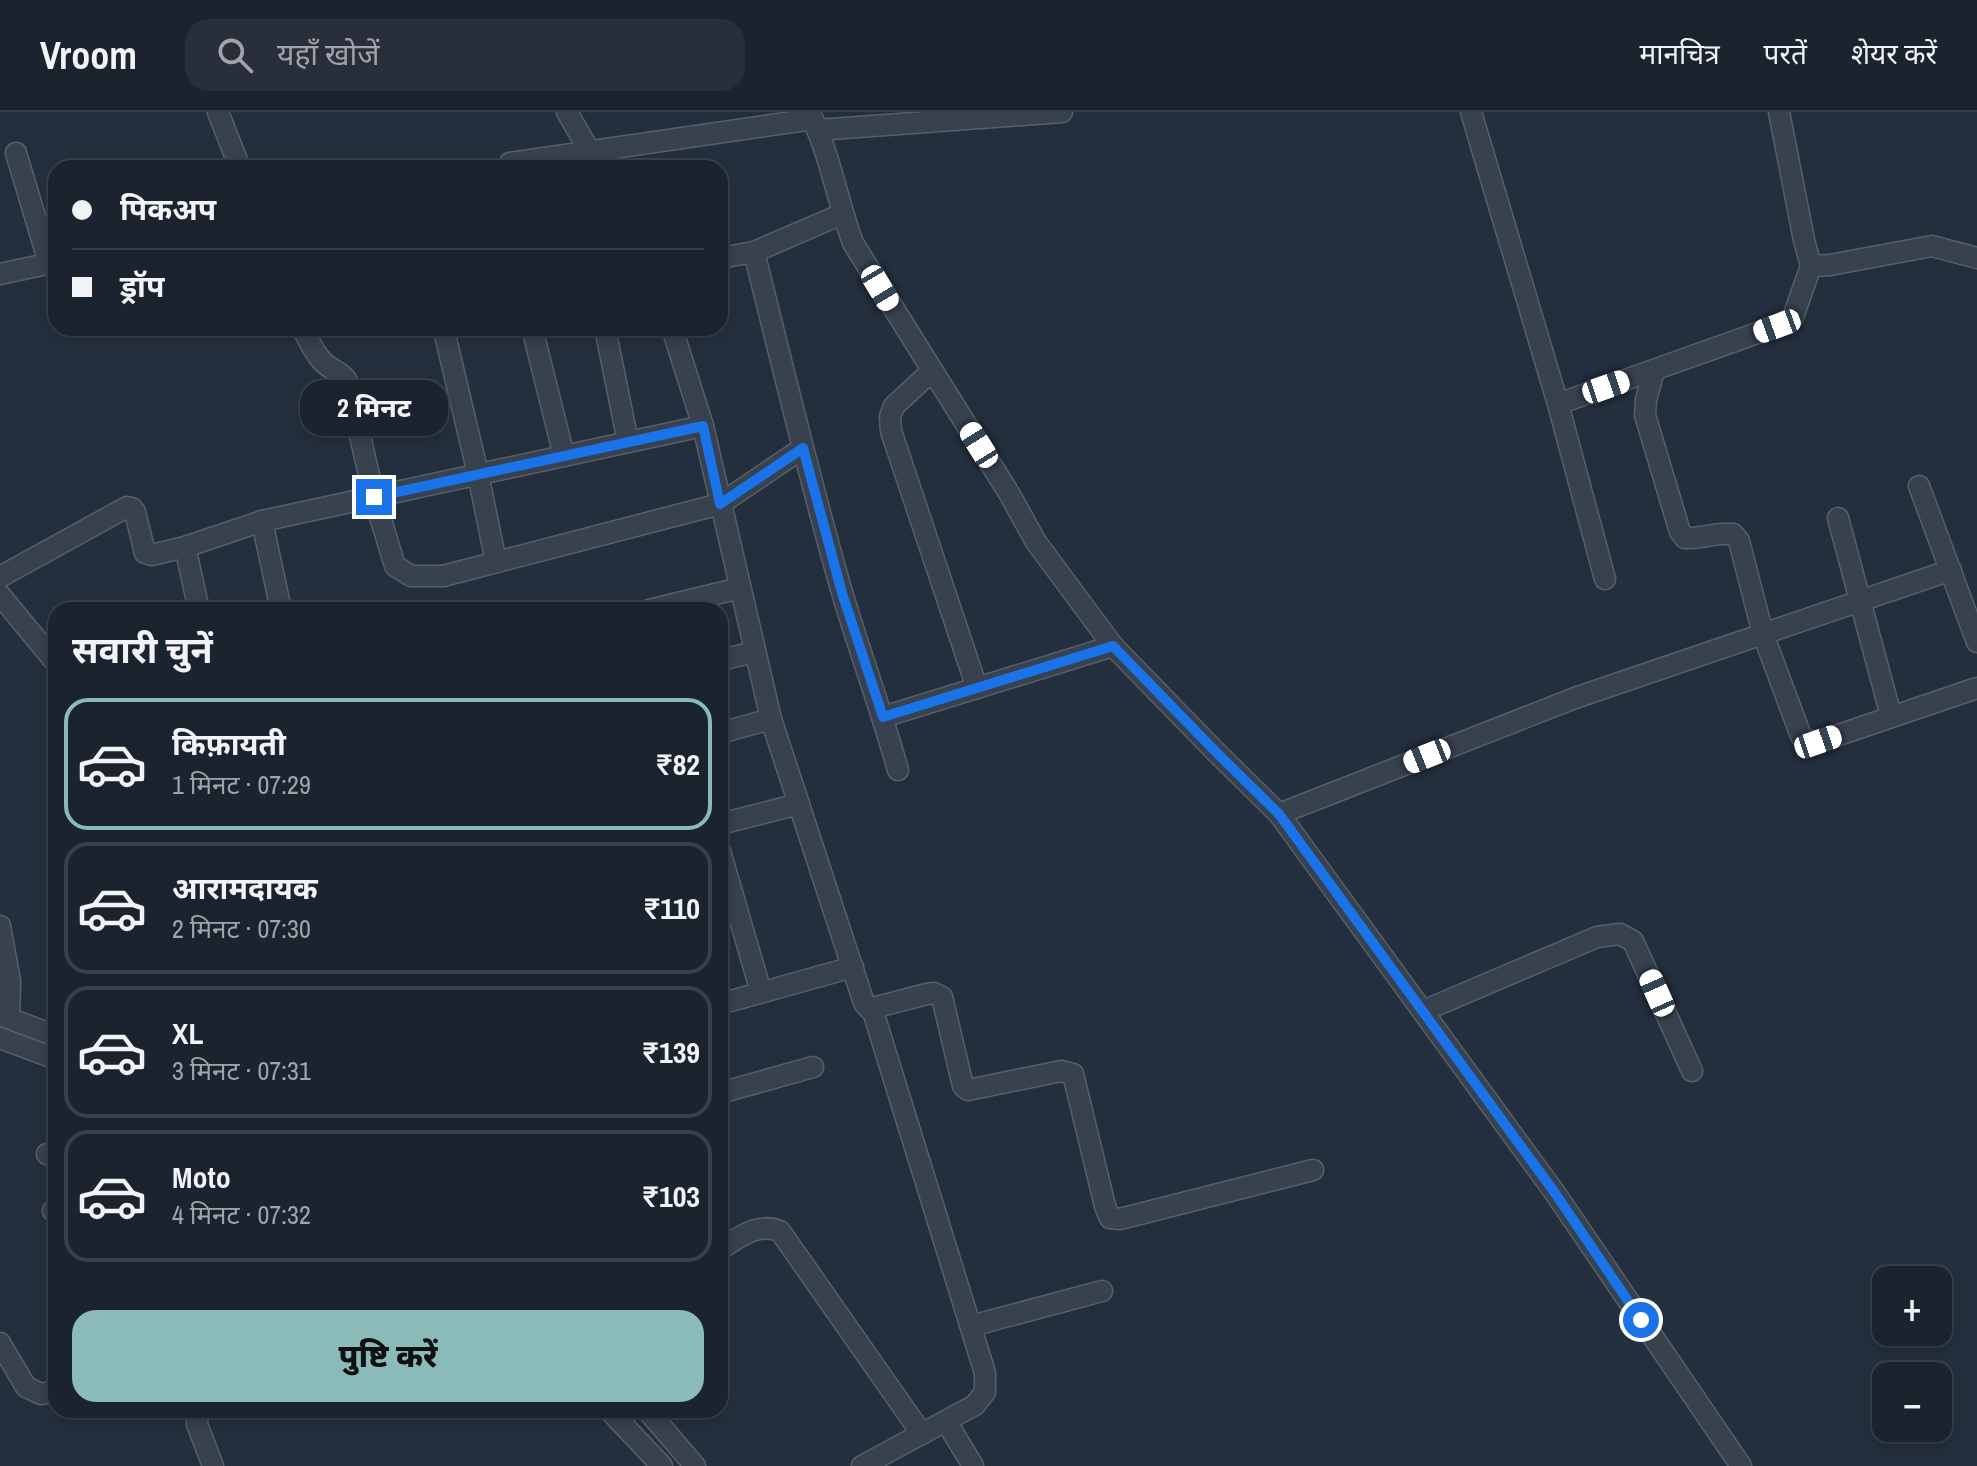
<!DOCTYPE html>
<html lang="hi">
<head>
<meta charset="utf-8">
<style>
	body { margin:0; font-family:"Archivo Narrow","Noto Sans Devanagari",sans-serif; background:#282f3a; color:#f1f3f6; height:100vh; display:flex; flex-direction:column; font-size:30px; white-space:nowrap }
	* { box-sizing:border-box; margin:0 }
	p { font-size:26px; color:#a0a4aa }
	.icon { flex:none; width:44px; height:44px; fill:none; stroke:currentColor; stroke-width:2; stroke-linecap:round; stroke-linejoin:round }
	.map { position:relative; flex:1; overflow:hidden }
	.panel { position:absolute; left:48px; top:490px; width:680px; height:816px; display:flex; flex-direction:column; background:#1b232e; border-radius:24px; box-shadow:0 4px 12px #0003,0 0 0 2px #39404a }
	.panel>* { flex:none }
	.top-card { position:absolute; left:48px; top:48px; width:680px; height:176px; border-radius:24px; box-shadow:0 4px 12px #0003,0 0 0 2px #39404a; display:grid; align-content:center; height:176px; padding:0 24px; background:#1b232e }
	.tools { position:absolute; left:1872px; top:1154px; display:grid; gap:16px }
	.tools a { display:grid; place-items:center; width:80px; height:80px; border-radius:16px; background:#1b232e; box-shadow:0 4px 12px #0003,0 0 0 2px #39404a; font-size:40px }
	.end { position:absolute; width:36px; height:36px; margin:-18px; border:10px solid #1a73e8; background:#fff; box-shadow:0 0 0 4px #fff }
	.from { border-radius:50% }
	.bubble { position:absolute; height:56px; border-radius:24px; background:#1b232e; box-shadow:0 4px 12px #0003,0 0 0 2px #39404a; font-size:26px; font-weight:800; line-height:56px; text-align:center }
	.car { position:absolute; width:24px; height:48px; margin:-24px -12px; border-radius:10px; box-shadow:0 0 6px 2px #0007; background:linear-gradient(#fff 24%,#345 0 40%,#fff 0 76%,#345 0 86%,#fff 0) }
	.top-card b { display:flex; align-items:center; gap:28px; height:76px; font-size:30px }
	.top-card b+b { border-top:2px solid #39404a }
	.top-card i { width:20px; height:20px; background:#f1f3f6 }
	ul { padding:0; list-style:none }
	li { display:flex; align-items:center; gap:24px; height:132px; margin:0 16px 12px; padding:0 8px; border:4px solid #39404a; border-radius:24px }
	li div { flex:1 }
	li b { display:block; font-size:30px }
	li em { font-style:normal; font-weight:800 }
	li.active { border-color:#8bbbb9 }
	li>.icon { width:72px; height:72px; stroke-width:1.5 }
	h2 { padding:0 24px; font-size:36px; line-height:96px }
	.primary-button { display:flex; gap:16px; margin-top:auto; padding:16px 24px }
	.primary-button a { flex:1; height:92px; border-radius:24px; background:#8bbbb9; color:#111; font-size:32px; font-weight:800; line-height:92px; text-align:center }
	header { display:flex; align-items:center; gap:48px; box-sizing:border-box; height:112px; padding:0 40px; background:#1b232e; border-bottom:2px solid #39404a }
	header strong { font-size:38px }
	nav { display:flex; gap:44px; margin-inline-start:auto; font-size:28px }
	.search { width:560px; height:72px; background:#282f3a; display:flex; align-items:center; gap:20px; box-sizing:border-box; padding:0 28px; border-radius:24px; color:#a0a4aa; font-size:30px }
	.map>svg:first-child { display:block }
</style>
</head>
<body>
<header>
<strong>Vroom</strong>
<div class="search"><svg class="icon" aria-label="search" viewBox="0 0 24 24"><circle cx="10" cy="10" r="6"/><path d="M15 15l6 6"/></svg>यहाँ खोजें</div>
<nav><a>मानचित्र</a><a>परतें</a><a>शेयर करें</a></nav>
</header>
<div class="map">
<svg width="1977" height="1354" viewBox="0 0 1977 1354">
	<rect width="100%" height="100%" fill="#242f3e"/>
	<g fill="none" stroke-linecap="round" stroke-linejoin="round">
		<defs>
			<g id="minor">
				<path d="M218,0L240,56"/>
				<path d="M567,0L590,40"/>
				<path d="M809,0C830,41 837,88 853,131L1010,383L1036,430L1113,534L1216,640L1279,702L1555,1081L1741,1354"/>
				<path d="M1471,0L1558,292L1605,467"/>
				<path d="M1779,0L1804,128L1811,154L1830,153L1932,134L1977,146"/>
				<path d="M818,18L1062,0"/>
				<path d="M16,41L49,151"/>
				<path d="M510,51L813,7"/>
				<path d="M842,102L754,140C782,252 809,365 841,477C859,538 881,597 898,658"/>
				<path d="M720,146L754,140"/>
				<path d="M0,162L56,150"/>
				<path d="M302,216C308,227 314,241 323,250C332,259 343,260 348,271L374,385L395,454L411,464H443L720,392L803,336"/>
				<path d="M532,216L564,344"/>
				<path d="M605,216L628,330"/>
				<path d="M672,216L703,314L771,607L864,891L869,897L927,882L934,881L942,885L963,974L968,978L1061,959L1073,962L1105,1094L1110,1106L1120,1107L1313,1058"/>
				<path d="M446,227L478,362L496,450"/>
				<path d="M1654,258L1646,288L1645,303L1680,420L1685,426C1701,427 1717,420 1733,422L1739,429L1763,522L1801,624L1806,628L1818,630L1977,576"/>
				<path d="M932,259L894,294L890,305L891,319L977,576"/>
				<path d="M1558,292L1777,214L1793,205L1811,154"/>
				<path d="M1919,374L1977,530"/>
				<path d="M1838,406L1891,604"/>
				<path d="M262,409L281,498"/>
				<path d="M185,435L199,498"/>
				<path d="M0,465L127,395L132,396L135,400L145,441L152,443L185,435L262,409L703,314"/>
				<path d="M0,483L56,551"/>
				<path d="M649,498L740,476"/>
				<path d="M720,548L755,540"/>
				<path d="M883,605L1113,534"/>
				<path d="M720,621L771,607"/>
				<path d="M1279,702L1575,586L1951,458"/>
				<path d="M720,712L799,692"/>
				<path d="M720,739L761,880"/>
				<path d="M0,814L10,869L9,906"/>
				<path d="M720,892L853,855"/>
				<path d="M1423,899L1597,825L1620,822L1633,829L1692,959"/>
				<path d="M0,903L56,924"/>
				<path d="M0,926L56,947"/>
				<path d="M720,981L813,955"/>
				<path d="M47,1042L56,1046"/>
				<path d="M53,1099L56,1100"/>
				<path d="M720,1137C739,1126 757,1110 780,1119L922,1322"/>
				<path d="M971,1214L1102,1179"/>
				<path d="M0,1231L26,1275L41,1282L56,1279"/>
				<path d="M197,1298V1312L213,1354"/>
				<path d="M609,1298L662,1354"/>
				<path d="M647,1298L695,1354"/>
				<path d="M946,1309L973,1354"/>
				<path d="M862,1354L975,1293L985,1280V1261L875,906"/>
			</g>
		</defs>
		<!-- minor casing -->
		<use href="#minor" stroke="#565f6c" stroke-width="23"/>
		<!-- minor -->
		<use href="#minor" stroke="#38414e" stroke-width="20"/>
	</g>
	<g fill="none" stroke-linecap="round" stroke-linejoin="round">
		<!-- route -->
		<path stroke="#1a73e8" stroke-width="10" d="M374,385L703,314L720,392L803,336L842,481L883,605L1113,534L1216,640L1279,702L1555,1081L1641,1208"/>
	</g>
</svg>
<div class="tools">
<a>+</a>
<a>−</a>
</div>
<i class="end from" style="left:1641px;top:1208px"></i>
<i class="end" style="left:374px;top:385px"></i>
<div class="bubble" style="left:300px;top:268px;width:148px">2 मिनट</div>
<i class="car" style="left:880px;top:176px;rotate:149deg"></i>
<i class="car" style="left:1777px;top:214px;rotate:250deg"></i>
<i class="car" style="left:1606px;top:275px;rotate:71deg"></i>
<i class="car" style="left:979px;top:333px;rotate:328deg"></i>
<i class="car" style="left:1818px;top:630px;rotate:71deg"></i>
<i class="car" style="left:1427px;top:644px;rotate:248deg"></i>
<i class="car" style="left:1657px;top:881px;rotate:336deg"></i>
<div class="top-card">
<b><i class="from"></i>पिकअप</b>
<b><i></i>ड्रॉप</b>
</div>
<section class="panel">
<h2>सवारी चुनें</h2>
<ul>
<li class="active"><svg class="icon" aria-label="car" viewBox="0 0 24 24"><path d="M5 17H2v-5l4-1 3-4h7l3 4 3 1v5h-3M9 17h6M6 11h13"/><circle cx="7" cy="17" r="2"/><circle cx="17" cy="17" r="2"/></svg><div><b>किफ़ायती</b><p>1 मिनट · 07:29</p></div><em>₹82</em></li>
<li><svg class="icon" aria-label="car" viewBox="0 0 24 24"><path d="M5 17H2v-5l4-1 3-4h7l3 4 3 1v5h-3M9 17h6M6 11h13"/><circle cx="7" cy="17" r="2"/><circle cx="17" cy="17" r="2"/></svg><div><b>आरामदायक</b><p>2 मिनट · 07:30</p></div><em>₹110</em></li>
<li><svg class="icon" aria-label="car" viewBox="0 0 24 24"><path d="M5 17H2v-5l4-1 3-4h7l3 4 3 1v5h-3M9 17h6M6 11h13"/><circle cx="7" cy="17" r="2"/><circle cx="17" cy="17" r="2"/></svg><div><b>XL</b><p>3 मिनट · 07:31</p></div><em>₹139</em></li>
<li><svg class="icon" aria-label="car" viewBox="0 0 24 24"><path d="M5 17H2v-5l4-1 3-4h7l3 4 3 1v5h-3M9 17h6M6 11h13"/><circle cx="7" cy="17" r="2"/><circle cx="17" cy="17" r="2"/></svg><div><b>Moto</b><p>4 मिनट · 07:32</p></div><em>₹103</em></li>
</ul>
<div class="primary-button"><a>पुष्टि करें</a></div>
</section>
</div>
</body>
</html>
